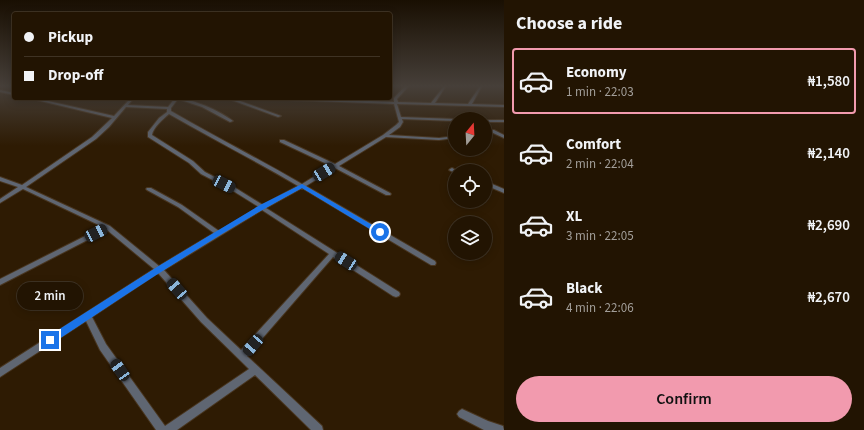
<!DOCTYPE html>
<html lang="en">
<head>
<meta charset="utf-8">
<style>
	body { margin:0; font-family:"Source Sans 3",sans-serif; background:#2a1d0c; color:#f1f3f6; height:100vh; display:flex; flex-direction:column; font-size:15px; white-space:nowrap }
	* { box-sizing:border-box; margin:0 }
	p { font-size:13px; color:#a29e99 }
	.icon { flex:none; width:22px; height:22px; fill:none; stroke:currentColor; stroke-width:2; stroke-linecap:round; stroke-linejoin:round }
	.map { position:relative; flex:1; overflow:hidden }
	.side { display:flex; flex-direction:column; background:#221402; width:360px }
	.side>* { flex:none }
	.top-card { position:absolute; left:12px; top:12px; width:380px; height:88px; border-radius:4px; box-shadow:0 2px 10px #0003,0 0 0 1px #3f3324; display:grid; align-content:center; height:88px; padding:0 12px; background:#221402 }
	.needle { width:26px; rotate:18deg }
	.fabs { position:absolute; left:448px; top:112px; display:grid; gap:8px }
	.fabs a { display:grid; place-items:center; width:44px; height:44px; border-radius:50%; background:#221402; box-shadow:0 2px 10px #0003,0 0 0 1px #3f3324; font-size:20px }
	.end { position:absolute; width:18px; height:18px; margin:-9px; border:5px solid #1a73e8; background:#fff; box-shadow:0 0 0 2px #fff }
	.from { border-radius:50% }
	.bubble { position:absolute; height:28px; border-radius:14px; background:#221402; box-shadow:0 2px 10px #0003,0 0 0 1px #3f3324; font-size:13px; font-weight:600; line-height:28px; text-align:center }
	.car { position:absolute; width:12px; height:24px; margin:-12px -6px; border-radius:5px; box-shadow:0 0 3px 1px #0007; background:linear-gradient(#222 24%,#8ab4d8 0 40%,#222 0 76%,#8ab4d8 0 86%,#222 0) }
	.top-card b { display:flex; align-items:center; gap:14px; height:38px; font-size:15px }
	.top-card b+b { border-top:1px solid #3f3324 }
	.top-card i { width:10px; height:10px; background:#f1f3f6 }
	ul { padding:0; list-style:none }
	li { display:flex; align-items:center; gap:12px; height:66px; margin:0 8px 6px; padding:0 4px; border:2px solid transparent; border-radius:4px }
	li div { flex:1 }
	li b { display:block; font-size:15px }
	li em { font-style:normal; font-weight:600 }
	li.current { border-color:#f29aae }
	li>.icon { width:36px; height:36px; stroke-width:1.5 }
	h2 { padding:0 12px; font-size:18px; line-height:48px }
	.primary-button { display:flex; gap:8px; margin-top:auto; padding:8px 12px }
	.primary-button a { flex:1; height:46px; border-radius:24px; background:#f29aae; color:#111; font-size:16px; font-weight:600; line-height:46px; text-align:center }
	main { display:flex; flex:1; min-height:0 }
	.map>svg:first-child { display:block }
</style>
</head>
<body>
<main>
<div class="map">
<svg width="504" height="430" viewBox="0 0 504 430">
	<rect width="100%" height="100%" fill="#2e1b03"/>
	<g fill="none" stroke-linecap="round" stroke-linejoin="round">
		<defs>
			<g id="minor">
				<path d="M405,86H409L397,99L398,102L431,103L444,86H446L435,103L468,104L480,86H482L472,104L504,105V107L397,104L401,117L456,119H455V121L402,119L403,122L400,127L389,135L439,138L455,136V138L439,140L386,137L339,166L390,193L391,194L390,195H386L335,168L306,186L435,261L436,263L435,265H431L302,188L266,208L399,292L400,294L399,296L396,297L393,296L333,257L247,356L322,426L323,430H311L255,375L177,430H156L100,350L86,321L0,377V368L154,269L107,230L0,285V279L103,227L23,189L0,203V199L18,187L0,181V177L22,185L92,137L112,118L28,98H35L114,116L128,101L117,98H134L128,105L168,107L175,98C192,98 220,111 233,121L230,122L202,107L178,99L171,108V111C214,136 259,159 302,184L331,166L280,142V140H284L335,164L383,135L396,125L399,122L394,104L260,99L258,98H302L394,102V98ZM126,107L167,109V112L159,118L148,132V137L189,163L201,174L230,189L259,207L219,231L182,205L151,188H147L146,189L147,190L178,207L214,233L159,266L110,226L26,187L96,139L109,127ZM169,114C212,139 256,161 298,186L263,205L234,187L205,172L193,161L152,135C153,128 163,119 169,114ZM262,210L329,254L241,350L207,318L164,270ZM158,273L201,322L249,369L165,426L106,344L92,317Z"/>
				<path d="M0,90L14,93V95L0,92Z"/>
				<path d="M226,98H232L281,116L278,117Z"/>
				<rect x="485" y="120" width="19" height="2"/>
				<path d="M485,130H494L504,135V138L491,132H485Z"/>
				<path d="M452,168L458,171H455V173L449,170L450,169Z"/>
				<path d="M485,181L504,189V193L485,185Z"/>
				<path d="M462,409L488,421L503,426L504,430H484L459,417L457,414L459,411Z"/>
			</g>
		</defs>
		<!-- minor casing -->
		<use href="#minor" stroke="#48351f" stroke-width="2"/>
		<!-- minor -->
		<use href="#minor" fill="#5f6672" fill-rule="evenodd"/>
	</g>
	<!-- sky -->
	<linearGradient id="sky" x2="0" y2="1"><stop stop-color="#190f02"/><stop offset="0.59" stop-color="#463f39"/><stop offset="1" stop-color="#463f39" stop-opacity="0"/></linearGradient>
	<rect width="504" height="146" fill="url(#sky)"/>
	<!-- route -->
	<path fill="#1a73e8" d="M302,184L384,232L380,234H378L302,188C216,234 135,289 53,343H47L46,340L47,337L157,267L260,205Z"/>
</svg>
<div class="fabs">
<a><svg class="needle" viewBox="-14 -14 28 28"><path d="M0-13l5 13h-10z" fill="#e53935"/><path d="M0 13l5-13h-10z" fill="#a29e99"/></svg></a>
<a><svg class="icon" aria-label="locate" viewBox="0 0 24 24"><circle cx="12" cy="12" r="6"/><path d="M12 2v4M12 18v4M2 12h4M18 12h4"/></svg></a>
<a><svg class="icon" aria-label="layers" viewBox="0 0 24 24"><path d="M12 4l9 5-9 5-9-5zM3 14l9 5 9-5"/></svg></a>
</div>
<i class="end from" style="left:380px;top:232px"></i>
<i class="end" style="left:50px;top:340px"></i>
<div class="bubble" style="left:17px;top:282px;width:66px">2 min</div>
<i class="car" style="left:324px;top:172px;rotate:59deg"></i>
<i class="car" style="left:224px;top:184px;rotate:116deg"></i>
<i class="car" style="left:96px;top:233px;rotate:63deg"></i>
<i class="car" style="left:346px;top:261px;rotate:303deg"></i>
<i class="car" style="left:177px;top:289px;rotate:319deg"></i>
<i class="car" style="left:253px;top:345px;rotate:221deg"></i>
<i class="car" style="left:120px;top:370px;rotate:325deg"></i>
<div class="top-card">
<b><i class="from"></i>Pickup</b>
<b><i></i>Drop-off</b>
</div>
</div>
<section class="side">
<h2>Choose a ride</h2>
<ul>
<li class="current"><svg class="icon" aria-label="car" viewBox="0 0 24 24"><path d="M5 17H2v-5l4-1 3-4h7l3 4 3 1v5h-3M9 17h6M6 11h13"/><circle cx="7" cy="17" r="2"/><circle cx="17" cy="17" r="2"/></svg><div><b>Economy</b><p>1 min · 22:03</p></div><em>₦1,580</em></li>
<li><svg class="icon" aria-label="car" viewBox="0 0 24 24"><path d="M5 17H2v-5l4-1 3-4h7l3 4 3 1v5h-3M9 17h6M6 11h13"/><circle cx="7" cy="17" r="2"/><circle cx="17" cy="17" r="2"/></svg><div><b>Comfort</b><p>2 min · 22:04</p></div><em>₦2,140</em></li>
<li><svg class="icon" aria-label="car" viewBox="0 0 24 24"><path d="M5 17H2v-5l4-1 3-4h7l3 4 3 1v5h-3M9 17h6M6 11h13"/><circle cx="7" cy="17" r="2"/><circle cx="17" cy="17" r="2"/></svg><div><b>XL</b><p>3 min · 22:05</p></div><em>₦2,690</em></li>
<li><svg class="icon" aria-label="car" viewBox="0 0 24 24"><path d="M5 17H2v-5l4-1 3-4h7l3 4 3 1v5h-3M9 17h6M6 11h13"/><circle cx="7" cy="17" r="2"/><circle cx="17" cy="17" r="2"/></svg><div><b>Black</b><p>4 min · 22:06</p></div><em>₦2,670</em></li>
</ul>
<div class="primary-button"><a>Confirm</a></div>
</section>
</main>
</body>
</html>
